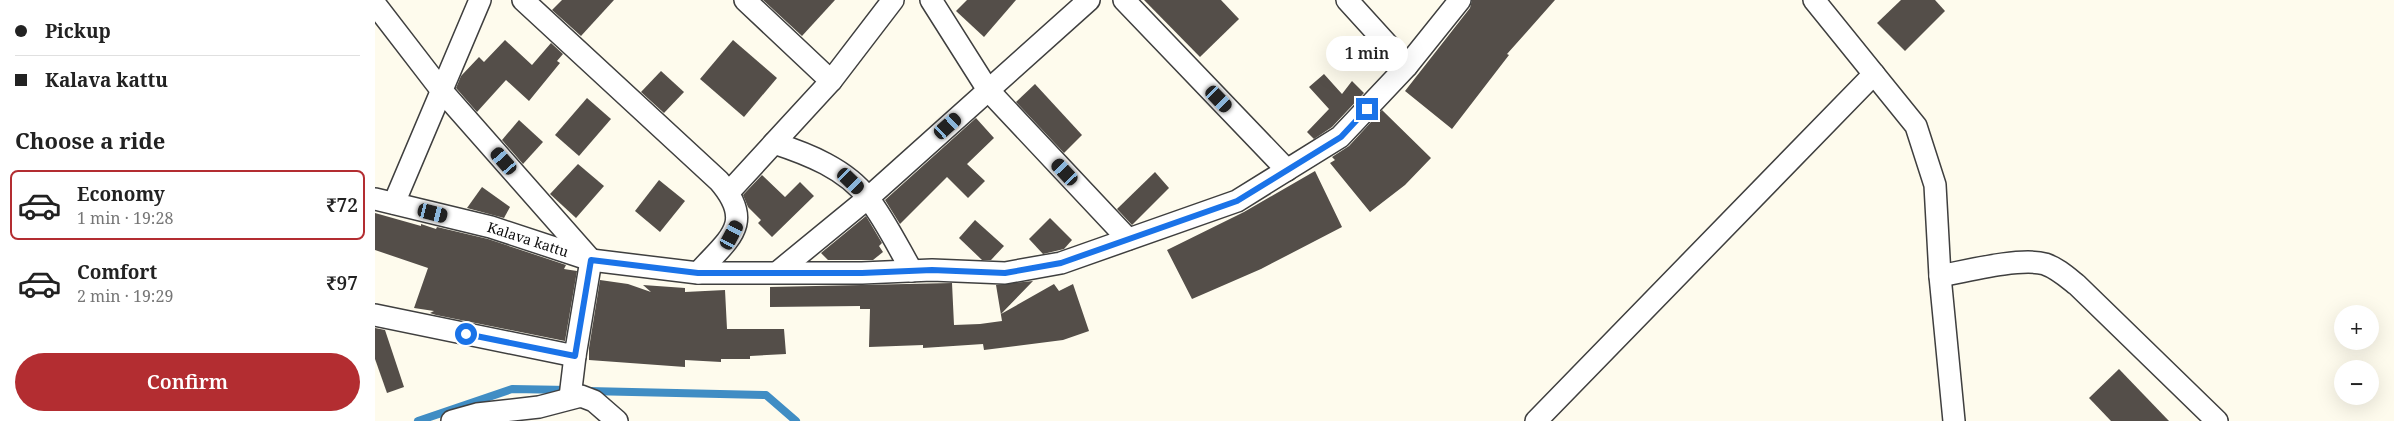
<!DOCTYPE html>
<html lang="en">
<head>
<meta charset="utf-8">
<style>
	body { margin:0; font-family:"Noto Serif",serif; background:#f2f2f2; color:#222; height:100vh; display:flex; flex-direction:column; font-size:19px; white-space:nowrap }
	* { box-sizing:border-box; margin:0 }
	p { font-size:16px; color:#767676 }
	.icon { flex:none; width:28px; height:28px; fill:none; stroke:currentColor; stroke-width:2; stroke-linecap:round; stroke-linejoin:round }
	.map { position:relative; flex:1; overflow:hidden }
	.panel { display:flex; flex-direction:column; background:#fff; width:375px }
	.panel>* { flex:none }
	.top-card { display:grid; align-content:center; height:110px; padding:0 15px; background:#fff }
	.tools { position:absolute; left:1959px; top:305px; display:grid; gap:10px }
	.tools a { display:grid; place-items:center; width:45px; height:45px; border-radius:50%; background:#fff; box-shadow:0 5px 20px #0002; font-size:25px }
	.end { position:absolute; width:22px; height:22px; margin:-11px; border:6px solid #1a73e8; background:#fff; box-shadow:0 0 0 2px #fff }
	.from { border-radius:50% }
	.bubble { position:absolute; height:35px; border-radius:18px; background:#fff; box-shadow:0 5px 20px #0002; font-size:16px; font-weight:600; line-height:35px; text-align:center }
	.car { position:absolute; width:15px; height:30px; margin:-15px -8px; border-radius:6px; box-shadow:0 0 4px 1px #0007; background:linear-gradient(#222 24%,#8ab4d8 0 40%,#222 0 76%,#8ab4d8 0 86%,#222 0) }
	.top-card b { display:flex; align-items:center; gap:18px; height:48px; font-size:19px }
	.top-card b+b { border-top:1px solid #e0e0e0 }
	.top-card i { width:12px; height:12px; background:#222 }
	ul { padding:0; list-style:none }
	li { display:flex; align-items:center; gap:15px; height:70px; margin:0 10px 8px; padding:0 5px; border:2px solid transparent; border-radius:8px }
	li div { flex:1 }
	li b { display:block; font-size:19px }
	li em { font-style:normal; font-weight:600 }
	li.current { border-color:#b32d31 }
	li>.icon { width:45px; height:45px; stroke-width:1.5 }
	h2 { padding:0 15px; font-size:22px; line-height:60px }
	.action { display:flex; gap:10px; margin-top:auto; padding:10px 15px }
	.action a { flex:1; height:58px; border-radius:30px; background:#b32d31; color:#fff; font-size:20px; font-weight:600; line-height:58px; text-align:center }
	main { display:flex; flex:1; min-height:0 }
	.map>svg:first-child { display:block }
</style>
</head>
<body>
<main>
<section class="panel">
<div class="top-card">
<b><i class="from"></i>Pickup</b>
<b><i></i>Kalava kattu</b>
</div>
<h2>Choose a ride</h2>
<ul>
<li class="current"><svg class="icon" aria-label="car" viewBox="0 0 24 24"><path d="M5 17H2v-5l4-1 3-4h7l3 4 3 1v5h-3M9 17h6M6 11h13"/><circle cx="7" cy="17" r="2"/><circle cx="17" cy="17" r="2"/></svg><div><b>Economy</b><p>1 min · 19:28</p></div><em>₹72</em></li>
<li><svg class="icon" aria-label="car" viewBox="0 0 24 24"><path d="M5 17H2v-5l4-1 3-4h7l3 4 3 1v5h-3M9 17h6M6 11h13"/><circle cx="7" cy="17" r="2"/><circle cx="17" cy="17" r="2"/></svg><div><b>Comfort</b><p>2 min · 19:29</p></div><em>₹97</em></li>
</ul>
<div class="action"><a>Confirm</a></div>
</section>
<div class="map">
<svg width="2019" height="421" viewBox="0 0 2019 421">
	<rect width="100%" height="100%" fill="#fefbed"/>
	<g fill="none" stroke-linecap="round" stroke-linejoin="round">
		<!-- stream -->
		<g stroke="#408dc4" stroke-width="8">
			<path d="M213,391L391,395L421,421"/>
			<path d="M43,421L137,389L194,390"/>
		</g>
	</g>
	<!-- building -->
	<g fill="#544e49">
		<path d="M187,0H239L206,36L177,10Z"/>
		<path d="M388,0H460L427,36Z"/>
		<path d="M592,0H641L609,37L581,11Z"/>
		<path d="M769,0H846L864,19L825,57Z"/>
		<path d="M1097,0H1180L1132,54L1134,55L1077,129L1030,91L1095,8Z"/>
		<path d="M1526,0H1560L1570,11L1530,51L1502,23Z"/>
		<path d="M130,40L157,65L176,43L188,54L182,61L185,63L154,101L131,80L102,112L81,88L86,76L104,57L109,62Z"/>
		<path d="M358,40L402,78L369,117L325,79Z"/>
		<path d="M286,71L309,92L289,113L266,92Z"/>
		<path d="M949,74L967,94L977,81L989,93L957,127L939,139L932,132L954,109L934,87Z"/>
		<path d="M660,84L707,135L689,153L641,102Z"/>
		<path d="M212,98L236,119L204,156L180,135Z"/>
		<path d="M1007,110L1056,158L1030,185L995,212L955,163L960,160L957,157L974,146Z"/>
		<path d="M601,118L619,138L592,164L610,181L593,198L572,177L525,224L510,200Z"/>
		<path d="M144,120L168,142L148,164L127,140Z"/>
		<path d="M203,164L229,186L201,218L175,194Z"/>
		<path d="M940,171L967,227L886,269L817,299L792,250L869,212Z"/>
		<path d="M780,172L794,188L757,225L742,209Z"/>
		<path d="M387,175L410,197L425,182L439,196L397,237L383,223L386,220L373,207L368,195Z"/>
		<path d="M284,180L310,201L285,232L260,211Z"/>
		<path d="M107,187L135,207L129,218L92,208Z"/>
		<path d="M0,213L46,226V224L61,229L62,227L113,239L191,265L189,269L202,271L190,341L61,315L55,313L59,311L39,308L53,268L0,250Z"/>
		<path d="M491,216L507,243L504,246L508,252L498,260H453L446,253Z"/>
		<path d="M675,218L697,240L689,249L668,254L654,239Z"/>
		<path d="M600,220L629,246L616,260H607L584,238Z"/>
		<path d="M225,280L253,284L276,292L268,285L310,288V292L350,290L352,329H409L411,354L375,356V359H346V362L310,360V367L214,360V348Z"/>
		<path d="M658,281L626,314L679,284L684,291L698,284L714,331L688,340L609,350L608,344L548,348V345L494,347L495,309H485V306L395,307V287L577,283L579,325L605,324L627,321L621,285Z"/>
		<path d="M0,328L10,330L29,387L12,393L0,359Z"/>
		<path d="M1744,369L1794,421H1736L1714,398Z"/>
	</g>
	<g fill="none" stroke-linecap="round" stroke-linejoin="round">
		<defs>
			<g id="street">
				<path d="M148,0L344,181C381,224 353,239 323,273"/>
				<path d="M370,0L456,81"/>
				<path d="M556,0L613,90L753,239"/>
				<path d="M749,0L912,170"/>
				<path d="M972,0L1032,66"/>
				<path d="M1439,0L1541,126L1560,185L1565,276L1579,421"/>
				<path d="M0,4L67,91L216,260L200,356L0,315"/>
				<path d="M399,143C433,154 471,169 493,198C510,220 523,247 537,271"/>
				<path d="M354,192L456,81L518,0"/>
				<path d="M0,199L116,227L216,260L323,273H487L557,270L630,273L686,263L862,201L965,137L1032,66L1085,0"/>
				<path d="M19,203L105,0"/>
				<path d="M404,271L493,198L714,0"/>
				<path d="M1565,276C1591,271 1646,257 1670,264C1682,268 1692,277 1702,285L1842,421"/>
				<path d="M195,397L200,356"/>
				<path d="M77,421L102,414L164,407L206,396L219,401L242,421"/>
				<path d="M1161,421L1499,74"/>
			</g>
		</defs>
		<!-- street casing -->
		<use href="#street" stroke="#3f3f3f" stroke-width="24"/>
		<!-- street -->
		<use href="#street" stroke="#fff" stroke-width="21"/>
	</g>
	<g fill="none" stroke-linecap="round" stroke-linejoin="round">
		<!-- route -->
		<path stroke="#1a73e8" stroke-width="6" d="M91,334L200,356L216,260L323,273H487L557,270L630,273L686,263L862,201L966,137L992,109"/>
	</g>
	<g text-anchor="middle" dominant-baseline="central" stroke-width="5" stroke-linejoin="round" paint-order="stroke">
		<!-- street labels -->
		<g font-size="14" fill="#0c0c0c" stroke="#fff">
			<text transform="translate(153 239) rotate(18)">Kalava kattu</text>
		</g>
	</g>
</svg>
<div class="tools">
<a>+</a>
<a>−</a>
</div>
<i class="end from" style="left:91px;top:334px"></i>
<i class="end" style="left:992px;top:109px"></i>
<div class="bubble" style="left:951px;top:36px;width:82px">1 min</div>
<i class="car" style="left:844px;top:99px;rotate:136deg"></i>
<i class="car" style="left:573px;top:126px;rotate:48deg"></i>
<i class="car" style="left:129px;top:161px;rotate:319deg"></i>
<i class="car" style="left:690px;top:172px;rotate:317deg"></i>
<i class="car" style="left:476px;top:181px;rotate:134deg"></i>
<i class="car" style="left:58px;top:213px;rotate:104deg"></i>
<i class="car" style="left:357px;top:235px;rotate:28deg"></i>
</div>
</main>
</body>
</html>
